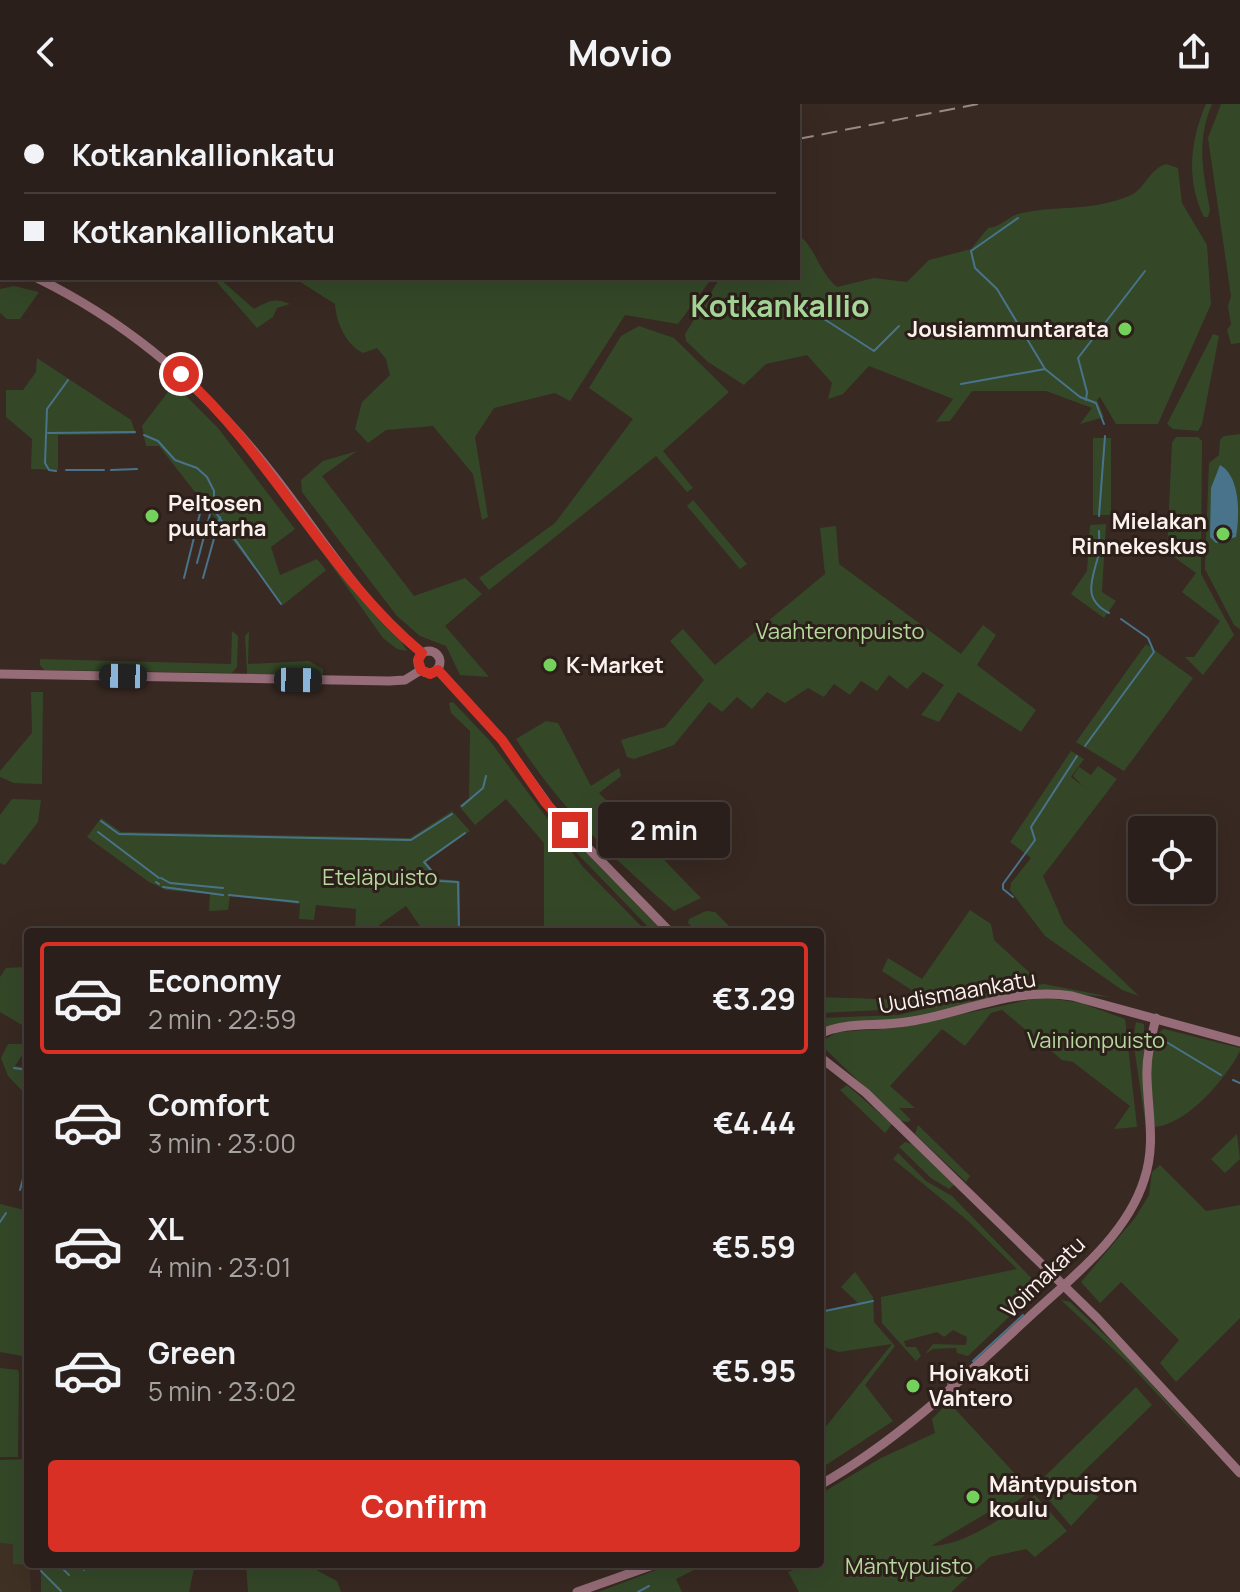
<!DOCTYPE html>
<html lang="en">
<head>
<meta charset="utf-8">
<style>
	body { margin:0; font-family:Manrope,sans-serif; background:#322723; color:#f1f3f6; height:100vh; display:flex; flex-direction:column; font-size:30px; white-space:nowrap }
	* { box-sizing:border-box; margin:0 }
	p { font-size:26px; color:#a5a2a2 }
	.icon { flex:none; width:44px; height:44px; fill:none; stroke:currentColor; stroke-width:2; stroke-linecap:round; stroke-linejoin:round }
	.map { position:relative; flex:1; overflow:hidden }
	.details { position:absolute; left:24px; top:824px; width:800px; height:640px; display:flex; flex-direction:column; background:#2a1f1a; border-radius:8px; box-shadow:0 8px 32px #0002,0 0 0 2px #463d39 }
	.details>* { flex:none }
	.guide { position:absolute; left:0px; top:0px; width:800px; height:176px; box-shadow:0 8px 32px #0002,0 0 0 2px #463d39; display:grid; align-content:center; height:176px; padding:0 24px; background:#2a1f1a }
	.controls { position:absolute; left:1128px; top:712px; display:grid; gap:16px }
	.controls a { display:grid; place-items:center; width:88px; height:88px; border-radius:8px; background:#2a1f1a; box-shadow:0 8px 32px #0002,0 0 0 2px #463d39; font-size:40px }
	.end { position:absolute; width:36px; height:36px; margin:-18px; border:10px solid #d93025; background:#fff; box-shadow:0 0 0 4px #fff }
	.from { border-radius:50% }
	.bubble { position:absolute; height:56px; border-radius:8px; background:#2a1f1a; box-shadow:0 8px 32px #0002,0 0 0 2px #463d39; font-size:26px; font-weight:700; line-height:56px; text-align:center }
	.car { position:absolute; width:24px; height:48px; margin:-24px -12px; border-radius:10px; box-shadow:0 0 6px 2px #0007; background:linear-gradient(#222 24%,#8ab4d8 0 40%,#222 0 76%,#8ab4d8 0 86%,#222 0) }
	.guide b { display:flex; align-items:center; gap:28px; height:76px; font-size:30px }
	.guide b+b { border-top:2px solid #463d39 }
	.guide i { width:20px; height:20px; background:#f1f3f6 }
	ul { padding:14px 0 0; list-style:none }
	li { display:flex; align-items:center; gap:24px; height:112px; margin:0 16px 12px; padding:0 8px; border:4px solid transparent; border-radius:8px }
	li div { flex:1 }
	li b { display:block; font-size:30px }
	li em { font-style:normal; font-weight:700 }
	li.selected { border-color:#d93025 }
	li>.icon { width:72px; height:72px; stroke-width:1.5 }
	.action { display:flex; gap:16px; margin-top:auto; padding:16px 24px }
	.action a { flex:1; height:92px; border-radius:8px; background:#d93025; color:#fff; font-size:32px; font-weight:700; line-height:92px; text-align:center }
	header { display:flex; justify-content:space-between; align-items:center; height:104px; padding:0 24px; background:#2a1f1a; font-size:36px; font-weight:700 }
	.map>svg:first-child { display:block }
</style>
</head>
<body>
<header><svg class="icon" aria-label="back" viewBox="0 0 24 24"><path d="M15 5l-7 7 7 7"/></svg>Movio<svg class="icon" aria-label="share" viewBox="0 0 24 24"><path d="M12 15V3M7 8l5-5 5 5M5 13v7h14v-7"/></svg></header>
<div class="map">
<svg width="1240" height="1488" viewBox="0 0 1240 1488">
	<rect width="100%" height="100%" fill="#382922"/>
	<!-- education -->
	<path fill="#3f3124" d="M0,1438H28L31,1488H0Z"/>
	<!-- green -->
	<g fill="#344828">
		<path d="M1206,0H1212C1196,38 1203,67 1210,106L1208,113H1204C1186,77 1190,36 1206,0Z"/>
		<path d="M1221,0H1240V239L1231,240L1227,226L1231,220L1228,202L1231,192L1208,34Z"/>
		<path d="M1166,60L1178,64L1182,99L1207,141L1211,200L1158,320H1116L1100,293L1097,296L1104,313L1080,320L1092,304L1046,287H972L950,317L936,318L953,295L869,262L843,290L828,295L832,279L807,251L766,260L744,281L708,258L686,237L685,230L720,174H798V130C818,147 816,164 837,183L874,174L907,178L929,156L971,145L988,124C1002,123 1009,111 1022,109C1060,101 1089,108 1129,92C1145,86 1148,66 1166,60Z"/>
		<path d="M213,174H219L254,205C268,197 274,193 290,200L277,204L273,213L257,224Z"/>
		<path d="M294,174H712L678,220L625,211L570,297L555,289L494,304L475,333L488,413L482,416L473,370L433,322L386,326L368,339L355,325L362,298L390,271L386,255L377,244L363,249C346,241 336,218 335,200Z"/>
		<path d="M14,182L39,188L20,215H7L0,209V185Z"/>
		<path d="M639,222L674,234L729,288L663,347L693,384L687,388L656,352L489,486L479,474L555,419L633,315L589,284L621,232Z"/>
		<path d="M1213,230L1219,232L1202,320L1198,327L1173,325L1167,320Z"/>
		<path d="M37,254L131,316L136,330L58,331V366L31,365L32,335L6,313V286H23L36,268Z"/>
		<path d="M174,280L218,324L295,425L271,443L280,471L317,455L326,466L283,501L159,342H146L142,322Z"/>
		<path d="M1240,330V525L1234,521L1205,465L1209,359L1219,351L1220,336L1224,332Z"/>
		<path d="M1176,333H1198L1202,337L1201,470L1234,531L1203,571L1185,553H1194L1220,517L1182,488L1196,469L1167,448L1172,339Z"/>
		<rect x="1093" y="334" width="18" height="77"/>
		<path d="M357,347L322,372L414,492L465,474L482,490L445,522L489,573L460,571L446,542L420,532L397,512L302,388L301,376L323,357Z"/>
		<path d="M693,396L747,460L740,465L687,402Z"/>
		<path d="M1106,420L1102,488L1116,497L1104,514L1071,490L1087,467L1090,421Z"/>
		<path d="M836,422L839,460L961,550L983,521L996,531L977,561L1036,606L1021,628L958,588L939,618L921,611L944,581L923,568L907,585L889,571L877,587L861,577L850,591L834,580L824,593L808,584L785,599L767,588L752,605L737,593L722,608L709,598L674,641L634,655L627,653L621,636L665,623L704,576L670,537L683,525L715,561L825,470L820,424Z"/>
		<path d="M313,435L399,534L407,547L397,545L383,534Z"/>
		<path d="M232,527L238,532L237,563L232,569L44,566L40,561V555L231,560Z"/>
		<path d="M249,527L248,560L309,557L323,565V571L247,570L245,532Z"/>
		<path d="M1146,540L1193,574L1124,667L1076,638Z"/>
		<path d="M31,588H43L42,680L14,679L0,673V667L32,629Z"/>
		<path d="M453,598L490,637L583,763L647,828H544V739L506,695L475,721L459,702L469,694L470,627L451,609L449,599Z"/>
		<path d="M546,617L558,619L591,682L619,664L621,672L599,689L701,794L674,807C614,755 559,703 516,635Z"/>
		<path d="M1071,647L1084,655L1071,673L1083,682L1073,672L1079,663L1091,671L1098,662L1117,675L1043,772L1064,820L1139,892L1122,886L1045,832L1010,786L1011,779L1031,754L1010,738Z"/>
		<path d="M512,656L554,715L663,828H653L569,741Z"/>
		<path d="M12,695L41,696L38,718L5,761L0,759V711Z"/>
		<path d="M452,707L470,727L426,758L440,775L460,777V828H424L406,802L379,821L383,828H355L356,805L316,801L314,816L299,815L300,800L230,792L228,806L209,807L210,790L166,786L149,778L87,733L101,714L121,728L410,734Z"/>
		<path d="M970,806L991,820L994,836L1030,869L1026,875L900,905L820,909V893L906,896L913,887L882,867L888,854L922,875Z"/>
		<path d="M706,807L715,808L735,828H697L688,819L689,815Z"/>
		<path d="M24,863L28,918L22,921L0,908V873L6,864Z"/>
		<path d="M1044,880L1111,893L1029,886L902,915L833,920L820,925V914L899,911L1005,885Z"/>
		<path d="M1042,893L1081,899L1125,915L1137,1023L1114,1025L1130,1002L1073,958L1062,956L1002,906L991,909L965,942L942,925L890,982L915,1004H899L911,1016L908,1018L900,1017L822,942L824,936L837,928L898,924Z"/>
		<path d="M1136,918L1144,920L1146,1023L1133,936Z"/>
		<path d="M1164,925L1240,944V947C1225,976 1187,1020 1155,1023C1153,1002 1142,935 1164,925Z"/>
		<path d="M28,932V942L15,962L28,964V993L8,972L1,954L8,940H22Z"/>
		<path d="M847,981L892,1020L885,1029L840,986Z"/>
		<path d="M918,1021L970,1072L966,1078L915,1030Z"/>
		<path d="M1237,1030L1240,1055L1225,1069L1211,1055Z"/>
		<path d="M905,1038L912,1040L954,1081L949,1085L931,1074L899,1043Z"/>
		<path d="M898,1049L926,1077L952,1092L1037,1180L1035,1188L968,1252L957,1249L956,1244L933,1245L925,1250L933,1240L966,1241L967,1233L953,1226L944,1233L937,1228L904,1237L906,1243H916L921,1252L916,1257L882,1219L881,1193L1017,1165L967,1116L893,1055Z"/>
		<path d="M1160,1061L1206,1107L1240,1101V1214L1176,1278L1160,1259L1179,1236L1121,1178L1100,1199L1081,1178L1135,1114L1149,1091L1152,1068Z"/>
		<path d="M0,1100L28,1107V1253L0,1248Z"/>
		<path d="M855,1168L873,1193L874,1218L895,1242L865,1281L893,1317L820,1365V1330L892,1240L839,1248L820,1242V1208L859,1200L841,1183Z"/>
		<path d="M1061,1196L1070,1198L1123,1248L1209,1345L1128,1259Z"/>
		<path d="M0,1264L18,1266L19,1270L18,1353H0Z"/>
		<path d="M1136,1283L1152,1301L1079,1372L1098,1393L1071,1422L1036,1381Z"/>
		<path d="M946,1301L956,1306L1031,1387L999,1410L997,1403L931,1442C967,1441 1006,1411 1035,1391L1067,1427L1035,1453L1026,1445L990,1453L951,1488H799L788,1468L799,1464L798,1460H820V1390L881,1354L935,1329L932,1315Z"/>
		<path d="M28,1355L30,1461L13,1460V1440L0,1439V1356Z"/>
		<path d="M41,1460H195L189,1488H41Z"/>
		<path d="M246,1460H305L337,1477L341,1488H248Z"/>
		<path d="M672,1460H706L676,1475L682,1488H598Z"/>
	</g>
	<!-- water -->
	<path fill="#49738b" d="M1220,361C1240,372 1240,410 1236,433L1216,439L1210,433L1211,384Z"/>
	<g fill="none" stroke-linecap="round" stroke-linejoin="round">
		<!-- stream -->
		<g stroke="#49738b" stroke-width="2">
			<path d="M1018,114L971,147L975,164L997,185L1045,265"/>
			<path d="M799,199L874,247L899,222"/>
			<path d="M961,280L1045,265L1080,293L1096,299L1104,320"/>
			<path d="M1086,296L1087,288L1078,254L1145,167"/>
			<path d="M48,329L135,328"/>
			<path d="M144,331L158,337L175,356L197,364L207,373L214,387V406L281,500"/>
			<path d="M66,366H104"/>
			<path d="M111,366L137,365"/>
			<path d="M56,367L49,366L45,359L47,305L68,276"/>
			<path d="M1099,412L1105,332"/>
			<path d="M1099,427C1099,435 1100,445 1098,453C1092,476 1082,495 1109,509"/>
			<path d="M197,459L210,410"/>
			<path d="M184,474L204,393"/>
			<path d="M203,474L220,413"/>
			<path d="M1085,642L1154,548L1148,534L1121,515"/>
			<path d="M462,702L483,684L486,672"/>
			<path d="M101,717L119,730L411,736L452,710"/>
			<path d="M98,728L159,774"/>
			<path d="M161,774L170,779L223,784"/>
			<path d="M156,778L159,780"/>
			<path d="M163,783L223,791"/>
			<path d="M229,791L298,798"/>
			<path d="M1013,793L1003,785V780L1035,736L1031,723L1077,652"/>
			<path d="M459,828L458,778L440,777L424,758L465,729"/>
			<path d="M546,828V824"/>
			<path d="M1160,930L1163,936L1221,971"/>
			<path d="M14,964L28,966"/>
			<path d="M1233,976L1240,979"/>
			<path d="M20,1086L28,1056"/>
			<path d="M27,1111H28"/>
			<path d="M0,1118L6,1109"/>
			<path d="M820,1208L873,1197"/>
			<path d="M973,1257L1023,1211"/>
			<path d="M948,1280L967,1263"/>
			<path d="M58,1460L69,1471"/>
			<path d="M79,1460L84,1466"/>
			<path d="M41,1467L61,1487"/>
			<path d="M638,1488L649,1482"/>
		</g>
		<!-- minor -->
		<g stroke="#956c77" stroke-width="9">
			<path d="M0,119L2,134"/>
			<path d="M0,143H2"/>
			<path d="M0,171H2"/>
			<path d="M37,174C131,220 211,290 274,372C322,433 361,500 422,549"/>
			<circle cx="429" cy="558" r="11"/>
			<path d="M438,566L502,636L554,709L670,828"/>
			<path d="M0,570L389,577L405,576L421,566"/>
			<path d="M820,930C846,917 878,923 906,918C962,910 1014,882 1072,892L1240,938"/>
			<path d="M820,953L866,989L1097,1214L1240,1369"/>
			<path d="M820,1381C899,1336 962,1275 1028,1214C1070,1175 1126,1133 1144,1076C1156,1041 1148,1009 1147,974C1146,954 1151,934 1156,914"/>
			<path d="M577,1488L656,1460"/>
		</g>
		<!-- rail -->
		<g stroke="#978b85" stroke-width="2" stroke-dasharray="16 8" stroke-linecap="butt">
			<path d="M798,35L978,0"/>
			<path d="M0,54H2"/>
		</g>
	</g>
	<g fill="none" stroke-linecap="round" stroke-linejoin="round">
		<!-- route -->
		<path stroke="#d93025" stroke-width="10" d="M181,270C274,354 327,470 422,549L418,556L421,566L430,570L438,566L502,636L545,698L570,726"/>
	</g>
	<!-- markers -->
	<g fill="#74d25c" stroke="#2d1f19" stroke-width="3">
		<circle cx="1125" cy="225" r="8"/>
		<circle cx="152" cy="412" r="8"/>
		<circle cx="1223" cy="430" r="8"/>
		<circle cx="550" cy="561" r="8"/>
		<circle cx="913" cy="1282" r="8"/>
		<circle cx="973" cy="1393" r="8"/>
	</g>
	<g text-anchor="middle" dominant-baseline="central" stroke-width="6" stroke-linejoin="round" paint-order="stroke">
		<!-- poi labels -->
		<g font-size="22" font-weight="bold" fill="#fbf1ed" stroke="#2d1f19" text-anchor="start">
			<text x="1109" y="225" text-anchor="end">Jousiammuntarata</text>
			<text x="168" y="399">Peltosen<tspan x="168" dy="25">puutarha</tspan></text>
			<text x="1207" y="417" text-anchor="end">Mielakan<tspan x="1207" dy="25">Rinnekeskus</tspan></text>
			<text x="566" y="561">K-Market</text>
			<text x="929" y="1269">Hoivakoti<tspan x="929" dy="25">Vahtero</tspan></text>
			<text x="989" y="1380">Mäntypuiston<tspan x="989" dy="25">koulu</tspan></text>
		</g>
		<!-- park labels -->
		<g font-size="22" fill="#b3d99c" stroke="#2d1f19">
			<text x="840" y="527">Vaahteronpuisto</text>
			<text x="380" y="773">Eteläpuisto</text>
			<text x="1096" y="936">Vainionpuisto</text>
			<text x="909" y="1462">Mäntypuisto</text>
		</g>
		<!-- street labels -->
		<g font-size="22" fill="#fbf1ed" stroke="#2d1f19">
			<text transform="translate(957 888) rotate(-10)">Uudismaankatu</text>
			<text transform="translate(1043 1173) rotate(-44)">Voimakatu</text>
		</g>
		<!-- district labels -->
		<g font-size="30" font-weight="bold" fill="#a4d798" stroke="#2d1f19">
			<text x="780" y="201">Kotkankallio</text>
		</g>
	</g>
</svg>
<div class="controls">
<a><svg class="icon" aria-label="locate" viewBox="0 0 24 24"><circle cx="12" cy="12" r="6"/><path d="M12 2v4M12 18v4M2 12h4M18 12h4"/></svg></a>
</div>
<i class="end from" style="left:181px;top:270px"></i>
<i class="end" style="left:570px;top:726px"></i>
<div class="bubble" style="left:598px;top:698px;width:132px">2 min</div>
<i class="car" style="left:123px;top:572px;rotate:271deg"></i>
<i class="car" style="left:298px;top:576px;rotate:91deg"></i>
<div class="guide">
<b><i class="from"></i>Kotkankallionkatu</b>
<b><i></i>Kotkankallionkatu</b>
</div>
<section class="details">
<ul>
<li class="selected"><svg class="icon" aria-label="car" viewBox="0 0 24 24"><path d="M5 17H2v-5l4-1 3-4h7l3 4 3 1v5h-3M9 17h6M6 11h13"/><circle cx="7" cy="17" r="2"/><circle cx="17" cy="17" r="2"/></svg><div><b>Economy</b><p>2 min · 22:59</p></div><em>€3.29</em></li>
<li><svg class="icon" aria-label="car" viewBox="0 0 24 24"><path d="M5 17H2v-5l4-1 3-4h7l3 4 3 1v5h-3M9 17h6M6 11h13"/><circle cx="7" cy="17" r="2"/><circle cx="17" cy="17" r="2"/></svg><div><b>Comfort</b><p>3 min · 23:00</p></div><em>€4.44</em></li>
<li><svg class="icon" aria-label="car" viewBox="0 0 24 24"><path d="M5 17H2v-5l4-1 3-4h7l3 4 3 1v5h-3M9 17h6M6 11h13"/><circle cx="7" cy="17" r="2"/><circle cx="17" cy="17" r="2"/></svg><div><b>XL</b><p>4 min · 23:01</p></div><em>€5.59</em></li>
<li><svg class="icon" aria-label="car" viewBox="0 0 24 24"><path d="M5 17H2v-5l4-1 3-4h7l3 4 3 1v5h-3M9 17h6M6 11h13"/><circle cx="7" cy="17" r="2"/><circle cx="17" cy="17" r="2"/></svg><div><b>Green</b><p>5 min · 23:02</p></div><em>€5.95</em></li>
</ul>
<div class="action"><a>Confirm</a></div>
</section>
</div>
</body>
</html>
